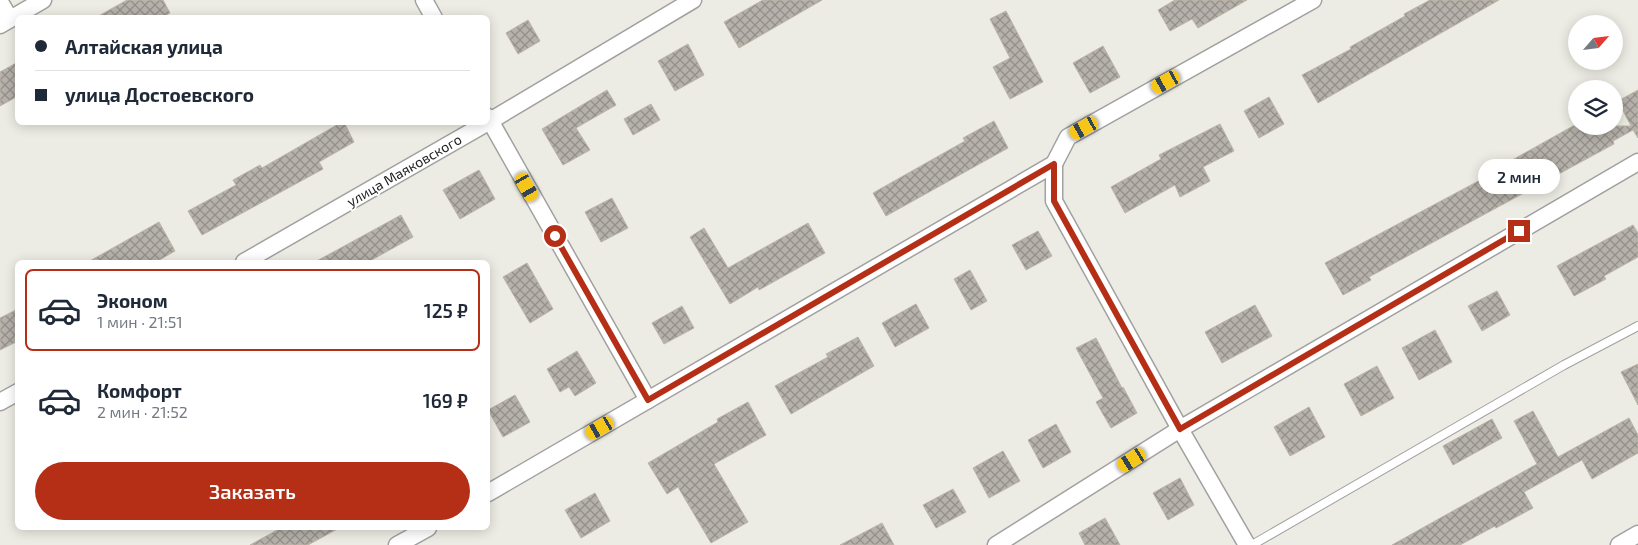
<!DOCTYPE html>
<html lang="ru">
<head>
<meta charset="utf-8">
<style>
	body { margin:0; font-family:"Exo 2",sans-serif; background:#f2f2f3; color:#1f2937; height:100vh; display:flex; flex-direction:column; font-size:19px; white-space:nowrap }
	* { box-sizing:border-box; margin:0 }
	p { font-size:16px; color:#747a83 }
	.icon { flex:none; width:28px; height:28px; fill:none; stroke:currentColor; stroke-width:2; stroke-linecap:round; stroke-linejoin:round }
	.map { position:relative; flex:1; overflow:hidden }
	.panel { position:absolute; left:15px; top:260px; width:475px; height:270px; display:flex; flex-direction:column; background:#fff; border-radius:8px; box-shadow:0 2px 12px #0003 }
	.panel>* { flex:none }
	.hud { position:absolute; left:15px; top:15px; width:475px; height:110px; border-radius:8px; box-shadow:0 2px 12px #0003; display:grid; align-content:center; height:110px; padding:0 20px; background:#fff }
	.needle { width:32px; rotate:62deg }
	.tools { position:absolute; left:1568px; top:15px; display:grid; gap:10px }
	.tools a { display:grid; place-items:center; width:55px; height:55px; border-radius:50%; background:#fff; box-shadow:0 2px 12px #0003; font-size:25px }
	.end { position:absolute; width:22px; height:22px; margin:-11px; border:6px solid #b52e16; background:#fff; box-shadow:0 0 0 2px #fff }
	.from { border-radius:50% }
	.bubble { position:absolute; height:35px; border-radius:18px; background:#fff; box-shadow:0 2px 12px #0003; font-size:16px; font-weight:600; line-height:35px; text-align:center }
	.car { position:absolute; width:15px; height:30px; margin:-15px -8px; border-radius:6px; box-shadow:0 0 4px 1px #0007; background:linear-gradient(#f5c518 24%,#345 0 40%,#f5c518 0 76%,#345 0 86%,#f5c518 0) }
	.hud b { display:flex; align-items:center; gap:18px; height:48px; font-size:19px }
	.hud b+b { border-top:1px solid #e0e1e3 }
	.hud i { width:12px; height:12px; background:#1f2937 }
	ul { padding:9px 0 0; list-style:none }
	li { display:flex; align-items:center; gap:15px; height:82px; margin:0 10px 8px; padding:0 10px; border:2px solid transparent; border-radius:8px }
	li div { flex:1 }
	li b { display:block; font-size:19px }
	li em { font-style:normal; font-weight:600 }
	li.selected { border-color:#b52e16 }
	li>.icon { width:45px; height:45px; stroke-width:1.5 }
	.cta { display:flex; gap:10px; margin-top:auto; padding:10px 20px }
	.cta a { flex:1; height:58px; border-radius:30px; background:#b52e16; color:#fff; font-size:20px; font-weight:600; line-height:58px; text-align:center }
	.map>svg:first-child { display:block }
</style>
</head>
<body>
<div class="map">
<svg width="1638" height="545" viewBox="0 0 1638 545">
	<defs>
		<pattern id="building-cross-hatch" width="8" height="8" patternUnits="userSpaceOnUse" patternTransform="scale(1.25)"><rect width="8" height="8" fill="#b6b1aa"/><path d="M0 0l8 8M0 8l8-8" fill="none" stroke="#938f8a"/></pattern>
	</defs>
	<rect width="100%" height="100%" fill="#edece4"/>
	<!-- building -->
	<g fill="url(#building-cross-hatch)" stroke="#bdb5a8">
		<path d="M127,0H163L170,13L161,18H95Z"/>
		<path d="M763,0H822L739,48L724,22Z"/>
		<path d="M1175,0H1247L1198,28L1192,19L1170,31L1158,10Z"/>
		<path d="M1430,0H1499L1318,103L1302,75L1351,49L1350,47L1405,16L1404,14Z"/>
		<path d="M1006,11L1043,82L1010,99L993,67L1010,58L990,19Z"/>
		<path d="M528,20L540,41L518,54L506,33Z"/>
		<path d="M688,44L704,75L675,91L658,61Z"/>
		<path d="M1103,46L1120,77L1090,93L1073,63Z"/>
		<path d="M18,62V96L0,106V72Z"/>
		<path d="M607,90L616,105L576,128L590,150L563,165L542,129Z"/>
		<path d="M1638,90V138L1633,130L1613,141L1614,144L1369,277L1371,280L1343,295L1325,263L1499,170L1498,168L1573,126H1631L1618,101Z"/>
		<path d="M1269,97L1284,124L1259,138L1244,111Z"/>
		<path d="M651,104L660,120L633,135L624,119Z"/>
		<path d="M994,121L1008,148L886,216L873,193L965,141L963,138Z"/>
		<path d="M342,122H344L354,142L319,162L323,169L202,235L188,211L236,185L233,180L260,165L262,168Z"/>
		<path d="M1220,124L1234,151L1203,167L1210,181L1180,197L1175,185L1125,213L1111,187L1161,159L1159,155Z"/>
		<path d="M479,170L495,199L460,219L443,190Z"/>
		<path d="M612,198L628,228L601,242L585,212Z"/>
		<path d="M401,215L413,237L368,262H315Z"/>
		<path d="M159,222L175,251L156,262H88Z"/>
		<path d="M808,223L825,253L759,290L758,287L730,304L690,237L704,228L728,268Z"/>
		<path d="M1633,225L1638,233V257L1604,276L1606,279L1574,296L1557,266Z"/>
		<path d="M1038,231L1052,256L1026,270L1012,245Z"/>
		<path d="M527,263L553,309L530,323L503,277Z"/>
		<path d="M970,270L987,301L971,310L954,279Z"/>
		<path d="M1497,291L1510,315L1482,331L1468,306Z"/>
		<path d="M916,304L929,328L895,347L882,323Z"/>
		<path d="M1255,305L1272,336L1222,363L1205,332Z"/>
		<path d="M682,306L694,328L664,344L652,323Z"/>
		<path d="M18,309V341L0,350V318Z"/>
		<path d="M1435,330L1452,362L1419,380L1402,348Z"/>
		<path d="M858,337L874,366L791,414L775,386L828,357L826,354Z"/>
		<path d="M1096,338L1122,388L1123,387L1137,413L1111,428L1096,402L1103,398L1076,348Z"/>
		<path d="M577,351L596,383L575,396L569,387L560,392L547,369Z"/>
		<path d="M1638,364V405L1621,372Z"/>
		<path d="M1377,366L1394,398L1361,416L1344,384Z"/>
		<path d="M515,395L530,422L503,437L488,410Z"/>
		<path d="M748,402L766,435L714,464L748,522L711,543L678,487L667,494L648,463L718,422L717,419Z"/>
		<path d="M1309,407L1325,437L1290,456L1274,427Z"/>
		<path d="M1533,411L1558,457L1629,418L1638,435V453L1592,479L1582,460L1524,492L1533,508L1496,528L1495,526L1460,545H1392L1537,464L1514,421Z"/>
		<path d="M1492,419L1502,438L1453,465L1443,446Z"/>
		<path d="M1056,424L1071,452L1043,468L1028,440Z"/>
		<path d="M1003,451L1020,481L989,498L973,468Z"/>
		<path d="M1180,478L1194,505L1168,520L1153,493Z"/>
		<path d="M953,489L966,512L936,528L923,505Z"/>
		<path d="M595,493L610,521L581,538L565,510Z"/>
		<path d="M1105,518L1120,545H1085L1079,533Z"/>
		<path d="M882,523L894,545H840Z"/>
		<path d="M281,528H339L308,545H250Z"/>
	</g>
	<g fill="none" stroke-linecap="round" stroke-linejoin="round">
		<defs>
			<path id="lane" d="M1252,545L1564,365L1638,326"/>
			<g id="street">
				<path d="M424,0L434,18"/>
				<path d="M0,2L10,19"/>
				<path d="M0,25L43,0"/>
				<path d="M488,117L648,400"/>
				<path d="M1054,164V201L1180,429L1247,545"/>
				<path d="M244,262L490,121L693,0"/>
				<path d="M0,402L18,392"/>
				<path d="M488,493L1054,164L1068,137L1313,0"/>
				<path d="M397,545L428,528"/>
				<path d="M996,545L1180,429L1638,162"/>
				<path d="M1619,545L1638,534"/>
			</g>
		</defs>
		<!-- lane casing -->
		<use href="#lane" stroke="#a1a1a1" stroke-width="10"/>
		<!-- street casing -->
		<use href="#street" stroke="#a1a1a1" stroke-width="19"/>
		<!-- lane -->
		<use href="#lane" stroke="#fff" stroke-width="8"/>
		<!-- street -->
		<use href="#street" stroke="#fff" stroke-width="16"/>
	</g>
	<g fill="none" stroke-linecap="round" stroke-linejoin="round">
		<!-- route -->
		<path stroke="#b52e16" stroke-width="6" d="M555,236L648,400L1054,164V201L1180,429L1519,231"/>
	</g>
	<g text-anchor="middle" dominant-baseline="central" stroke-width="4" stroke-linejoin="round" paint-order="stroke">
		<!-- street labels -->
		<g font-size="14" fill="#1d1d1d" stroke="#fff">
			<text transform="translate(404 170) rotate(-30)">улица Маяковского</text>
		</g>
	</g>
</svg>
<div class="tools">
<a><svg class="needle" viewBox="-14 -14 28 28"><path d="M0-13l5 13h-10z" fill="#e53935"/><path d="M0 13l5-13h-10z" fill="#747a83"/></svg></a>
<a><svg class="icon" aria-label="layers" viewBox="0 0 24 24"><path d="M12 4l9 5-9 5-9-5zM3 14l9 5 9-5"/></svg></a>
</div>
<i class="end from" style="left:555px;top:236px"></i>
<i class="end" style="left:1519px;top:231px"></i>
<div class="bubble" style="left:1478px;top:159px;width:82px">2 мин</div>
<i class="car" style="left:1166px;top:82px;rotate:241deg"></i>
<i class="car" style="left:1084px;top:128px;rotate:241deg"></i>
<i class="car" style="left:527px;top:187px;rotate:150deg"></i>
<i class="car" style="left:600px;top:428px;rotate:240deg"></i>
<i class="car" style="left:1132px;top:460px;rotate:237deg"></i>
<div class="hud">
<b><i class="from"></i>Алтайская улица</b>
<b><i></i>улица Достоевского</b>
</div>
<section class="panel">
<ul>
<li class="selected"><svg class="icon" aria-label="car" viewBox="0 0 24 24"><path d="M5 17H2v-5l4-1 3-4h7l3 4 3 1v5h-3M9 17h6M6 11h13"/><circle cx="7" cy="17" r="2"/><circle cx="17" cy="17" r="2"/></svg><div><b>Эконом</b><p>1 мин · 21:51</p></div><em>125 ₽</em></li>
<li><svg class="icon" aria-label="car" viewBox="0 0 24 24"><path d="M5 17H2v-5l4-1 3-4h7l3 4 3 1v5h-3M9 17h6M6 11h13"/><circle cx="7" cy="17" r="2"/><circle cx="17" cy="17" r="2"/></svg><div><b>Комфорт</b><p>2 мин · 21:52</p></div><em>169 ₽</em></li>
</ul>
<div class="cta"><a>Заказать</a></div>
</section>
</div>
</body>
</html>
